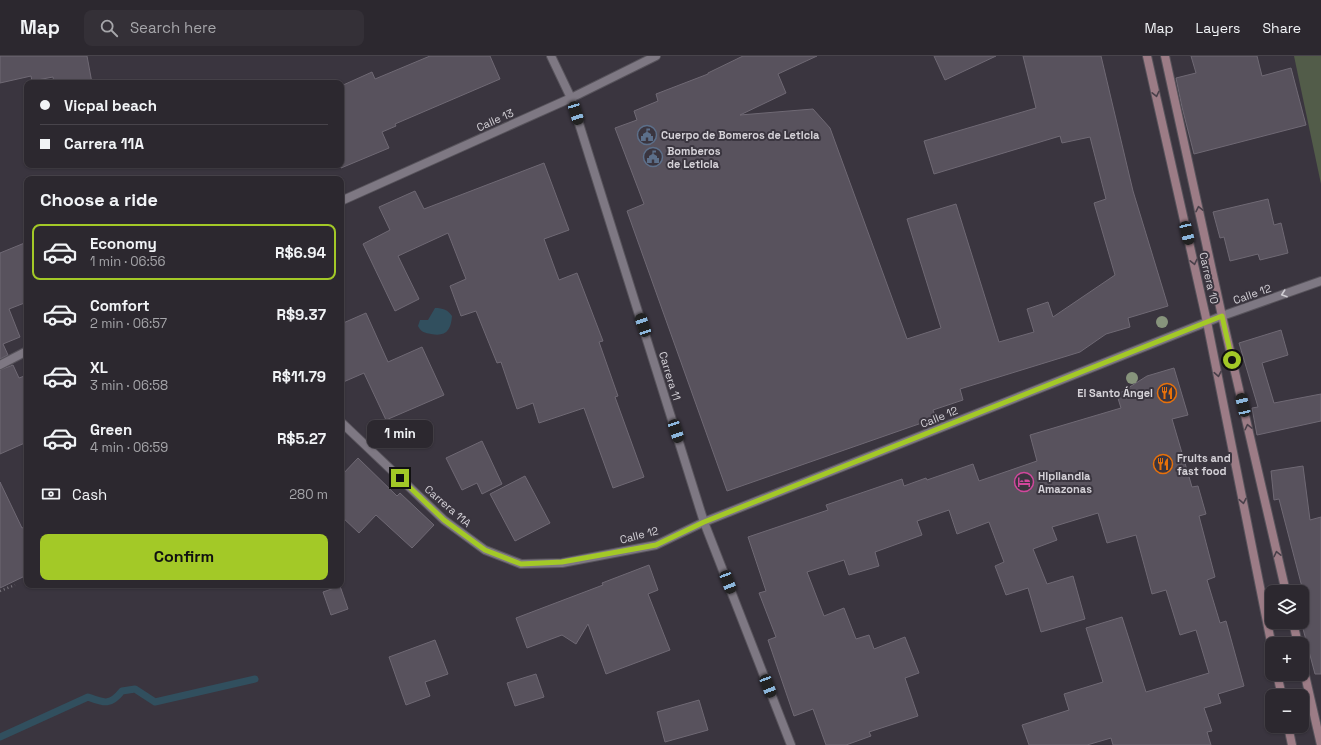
<!DOCTYPE html>
<html lang="en">
<head>
<meta charset="utf-8">
<style>
	body { margin:0; font-family:"Space Grotesk",sans-serif; background:#343037; color:#f1f3f6; height:100vh; display:flex; flex-direction:column; font-size:15px; white-space:nowrap }
	* { box-sizing:border-box; margin:0 }
	p { font-size:13px; color:#a6a6aa }
	.icon { flex:none; width:22px; height:22px; fill:none; stroke:currentColor; stroke-width:2; stroke-linecap:round; stroke-linejoin:round }
	.map { position:relative; flex:1; overflow:hidden }
	.panel { position:absolute; left:24px; top:120px; width:320px; height:412px; display:flex; flex-direction:column; background:#2c282f; border-radius:8px; box-shadow:0 1px 3px #0004,0 0 0 1px #48444b }
	.panel>* { flex:none }
	.banner { position:absolute; left:24px; top:24px; width:320px; height:88px; border-radius:8px; box-shadow:0 1px 3px #0004,0 0 0 1px #48444b; display:grid; align-content:center; height:88px; padding:0 16px; background:#2c282f }
	.fabs { position:absolute; left:1265px; top:529px; display:grid; gap:8px }
	.fabs a { display:grid; place-items:center; width:44px; height:44px; border-radius:8px; background:#2c282f; box-shadow:0 1px 3px #0004,0 0 0 1px #48444b; font-size:20px }
	.end { position:absolute; width:18px; height:18px; margin:-9px; border:5px solid #a3c927; background:#111; box-shadow:0 0 0 2px #111 }
	.from { border-radius:50% }
	.bubble { position:absolute; height:28px; border-radius:8px; background:#2c282f; box-shadow:0 1px 3px #0004,0 0 0 1px #48444b; font-size:13px; font-weight:700; line-height:28px; text-align:center }
	.car { position:absolute; width:12px; height:24px; margin:-12px -6px; border-radius:5px; box-shadow:0 0 3px 1px #0007; background:linear-gradient(#222 24%,#8ab4d8 0 40%,#222 0 76%,#8ab4d8 0 86%,#222 0) }
	.banner b { display:flex; align-items:center; gap:14px; height:38px; font-size:15px }
	.banner b+b { border-top:1px solid #48444b }
	.banner i { width:10px; height:10px; background:#f1f3f6 }
	ul { padding:0; list-style:none }
	li { display:flex; align-items:center; gap:12px; height:56px; margin:0 8px 6px; padding:0 8px; border:2px solid transparent; border-radius:8px }
	li div { flex:1 }
	li b { display:block; font-size:15px }
	li em { font-style:normal; font-weight:700 }
	li.selected { border-color:#a3c927 }
	li>.icon { width:36px; height:36px; stroke-width:1.5 }
	h2 { padding:0 16px; font-size:18px; line-height:48px }
	.pay { display:flex; align-items:center; gap:10px; height:44px; padding:0 16px; font-size:15px }
	.pay p { margin-inline-start:auto }
	.cta { display:flex; gap:8px; margin-top:auto; padding:8px 16px }
	.cta a { flex:1; height:46px; border-radius:8px; background:#a3c927; color:#111; font-size:16px; font-weight:700; line-height:46px; text-align:center }
	header { display:flex; align-items:center; gap:24px; box-sizing:border-box; height:56px; padding:0 20px; background:#2c282f; border-bottom:1px solid #48444b }
	header strong { font-size:19px }
	nav { display:flex; gap:22px; margin-inline-start:auto; font-size:14px }
	.search { width:280px; height:36px; background:#343037; display:flex; align-items:center; gap:10px; box-sizing:border-box; padding:0 14px; border-radius:8px; color:#a6a6aa; font-size:15px }
	.map>svg:first-child { display:block }
</style>
</head>
<body>
<header>
<strong>Map</strong>
<div class="search"><svg class="icon" aria-label="search" viewBox="0 0 24 24"><circle cx="10" cy="10" r="6"/><path d="M15 15l6 6"/></svg>Search here</div>
<nav><a>Map</a><a>Layers</a><a>Share</a></nav>
</header>
<div class="map">
<svg width="1321" height="689" viewBox="0 0 1321 689">
	<rect width="100%" height="100%" fill="#3a353f"/>
	<!-- green -->
	<path fill="#525c49" d="M1294,0H1321V128Z"/>
	<!-- water -->
	<path fill="#314f5e" d="M435,252C443,252 448,254 452,260C451,274 446,281 431,278C425,277 421,276 418,270L420,264H428Z"/>
	<g fill="none" stroke-linecap="round" stroke-linejoin="round">
		<!-- stream -->
		<path stroke="#314f5e" stroke-width="7" d="M0,681L88,641C104,647 110,650 122,635L135,633L155,646L255,623"/>
	</g>
	<!-- building -->
	<g fill="#58525d" stroke="#6f6974">
		<path d="M0,0H87L92,27H54L53,21L32,25L31,20L0,27Z"/>
		<path d="M430,0H490L500,23L395,68L396,70L382,76L389,92L341,112V30L372,16L375,23Z"/>
		<path d="M743,0H817L778,18L786,37L740,59L813,53L830,72L907,283L941,272L907,163L956,148L999,286L1034,276L1027,253L1048,246L1053,261L1115,219L1094,147L1106,143L1090,81L1062,87L1060,80L934,118L924,85L1036,52L1023,0H1101L1133,135L1168,250L1128,262L1130,271L1106,278L1080,296L960,333L963,344L933,354L936,362L727,435L627,155L644,148L615,72L637,64L634,55L658,45L656,38L708,18V17Z"/>
		<path d="M934,0H996L945,24Z"/>
		<path d="M1191,0H1257L1262,20L1291,12L1306,69L1194,98L1182,51L1176,22L1196,17Z"/>
		<path d="M544,107L569,174L544,183L559,224L577,217L603,285L599,286L618,340L615,341L644,421L613,432L584,352L539,367L533,347L517,353L501,306L497,307L476,255L461,260L450,230L466,223L448,177L398,200L419,243L395,255L363,188L390,174L379,151L415,135L424,153Z"/>
		<path d="M1268,143L1274,169L1281,167L1288,197L1260,204L1258,198L1230,205L1224,181L1220,182L1213,156Z"/>
		<path d="M27,186V246L9,253L20,281L3,288L8,299L0,303V197Z"/>
		<path d="M366,257L388,306L422,291L444,339L386,364L364,317L341,327V268Z"/>
		<path d="M1281,274L1288,299L1262,307L1274,347L1321,338V365L1257,379L1252,352L1258,351L1239,287Z"/>
		<path d="M13,309L19,322L27,319V386L0,398V314Z"/>
		<path d="M1174,312L1188,359L1172,363L1192,431L1198,430L1206,458L1199,460L1215,521L1207,524L1220,567L1226,565L1244,630L1218,638L1221,647L1204,652L1212,675L1207,676L1211,689H1113L1111,682L1087,689H1029L1022,669L1069,654L1064,638L1103,626L1086,572L1122,561L1146,636L1209,617L1196,574L1180,579L1166,534L1152,538L1136,479L1107,487L1098,457L1052,471L1057,484L1033,493L1047,528L1073,520L1085,563L1041,576L1028,532L1006,539L995,510L1004,506L989,466L957,478L949,454L917,465L922,479L875,496L879,510L849,519L844,504L807,516L824,560L844,552L856,583L869,579L874,593L905,581L919,617L905,622L918,660L869,676L871,680L846,689H826L813,653L794,660L768,584L776,581L759,537L766,535L748,481L828,454L826,449L902,423L904,430L926,422L927,424L973,408L979,425L1037,405L1030,379L1121,352L1117,339L1147,320Z"/>
		<path d="M482,385L502,428L482,438L477,427L462,434L446,402Z"/>
		<path d="M358,402L397,440L400,437L434,469L412,492L376,459L359,477L341,460V420Z"/>
		<path d="M1303,410L1310,464L1321,461V618H1315L1302,569V531L1279,443L1274,444L1271,415Z"/>
		<path d="M525,420L550,467L515,485L490,438Z"/>
		<path d="M0,426L22,472L27,470V519L0,532Z"/>
		<path d="M649,509L658,534L648,538L670,594L606,618L588,568L576,588L562,579L527,592L516,562L603,529L602,527Z"/>
		<path d="M340,530L348,553L331,559L323,536Z"/>
		<path d="M435,584L448,618L425,626L430,640L406,649L389,601Z"/>
		<path d="M536,618L544,641L515,650L507,627Z"/>
		<path d="M699,644L708,674L665,686L657,656Z"/>
	</g>
	<g fill="none" stroke-linecap="round" stroke-linejoin="round">
		<defs>
			<g id="minor">
				<path d="M551,0L571,42L704,466L791,689"/>
				<path d="M341,145L571,42L656,0"/>
				<path d="M0,309L27,295"/>
				<path d="M341,366L444,464L485,494L521,508L562,507L656,489L704,466L1222,260L1321,225"/>
			</g>
			<g id="secondary">
				<path d="M1147,0L1207,266L1272,591"/>
				<path d="M1165,0L1222,260L1286,536"/>
				<path d="M1293,566L1298,588"/>
				<path d="M1302,606L1321,689"/>
				<path d="M1277,618L1282,640"/>
				<path d="M1288,670L1292,689"/>
			</g>
		</defs>
		<!-- minor casing -->
		<use href="#minor" stroke="#57535b" stroke-width="10"/>
		<!-- secondary casing -->
		<use href="#secondary" stroke="#57535b" stroke-width="10"/>
		<!-- path -->
		<path stroke="#78747c" stroke-width="2.5" stroke-dasharray="1 3" stroke-linecap="butt" d="M0,535L15,529"/>
		<!-- minor -->
		<use href="#minor" stroke="#7e7883" stroke-width="8"/>
		<!-- secondary -->
		<use href="#secondary" stroke="#9c7c86" stroke-width="8"/>
	</g>
	<!-- trees -->
	<g fill="#87947c">
		<circle cx="1162" cy="266" r="6"/>
		<circle cx="1132" cy="322" r="6"/>
	</g>
	<!-- one-way arrows -->
	<defs><path id="oneway-chevron" d="M-2-3.5L2.5 0L-2 3.5" fill="none" stroke-width="1.6" stroke-linecap="round" stroke-linejoin="round"/></defs>
	<g stroke="#49404a">
		<use href="#oneway-chevron" transform="translate(1156 38) rotate(77)"/>
		<use href="#oneway-chevron" transform="translate(1199 153) rotate(-102)"/>
		<use href="#oneway-chevron" transform="translate(1194 206) rotate(77)"/>
		<use href="#oneway-chevron" transform="translate(1218 318) rotate(79)"/>
		<use href="#oneway-chevron" transform="translate(1248 371) rotate(-103)"/>
		<use href="#oneway-chevron" transform="translate(1243 445) rotate(79)"/>
		<use href="#oneway-chevron" transform="translate(1277 498) rotate(-103)"/>
	</g>
	<use stroke="#d0cdd3" href="#oneway-chevron" transform="translate(1284 238) rotate(161)"/>
	<g fill="none" stroke-linecap="round" stroke-linejoin="round">
		<!-- route -->
		<path stroke="#a3c927" stroke-width="5" d="M400,422L444,464L485,494L521,508L562,506L656,489L704,466L1222,260L1232,304"/>
	</g>
	<!-- icons -->
	<defs>
		<symbol id="civic-ring" viewBox="-11 -11 22 22"><circle r="9.5" fill="#3a353f" stroke="#5c6f8a" stroke-width="1.5"/><path d="M-.6-6.5H3V-4.5H.6V-3L4-1V1h2V6H-6V1h2V-1L-.6-3ZM-1.2 2.5V6h2.4V2.5Z" fill="#5c6f8a"/></symbol>
		<symbol id="restaurant-ring" viewBox="-11 -11 22 22"><circle r="9.5" fill="#3a353f" stroke="#e8710a" stroke-width="1.5"/><path d="M-5-6h1v4h1v-4h1v4h1v-4h1v5L-1.5 .5V6h-2V.5L-5-1ZM5-6V6H3V1.5H1.5Q1.5-4 5-6Z" fill="#e8710a"/></symbol>
		<symbol id="hotel-ring" viewBox="-11 -11 22 22"><circle r="9.5" fill="#3a353f" stroke="#d1479c" stroke-width="1.5"/><path d="M-6-4.5h1.5V1H6V5H4.5V3h-9V5H-6ZM-4 0a1.8 1.8 0 1 1 3.6 0ZM.5 0V-2.5h3Q6-2.5 6 0Z" fill="#d1479c"/></symbol>
	</defs>
	<g fill-rule="evenodd">
		<use href="#civic-ring" x="636" y="68" width="22" height="22"/>
		<use href="#civic-ring" x="642" y="90" width="22" height="22"/>
		<use href="#restaurant-ring" x="1156" y="326" width="22" height="22"/>
		<use href="#restaurant-ring" x="1152" y="397" width="22" height="22"/>
		<use href="#hotel-ring" x="1013" y="415" width="22" height="22"/>
	</g>
	<g text-anchor="middle" dominant-baseline="central" stroke-width="4" stroke-linejoin="round" paint-order="stroke">
		<!-- street labels -->
		<g font-size="11" fill="#d4d1d7" stroke="#3a353f">
			<text transform="translate(495 64) rotate(-24)">Calle 13</text>
			<text transform="translate(1209 222) rotate(77)">Carrera 10</text>
			<text transform="translate(1252 238) rotate(-19)">Calle 12</text>
			<text transform="translate(670 320) rotate(73)">Carrera 11</text>
			<text transform="translate(939 361) rotate(-22)">Calle 12</text>
			<text transform="translate(448 450) rotate(41)">Carrera 11A</text>
			<text transform="translate(639 479) rotate(-14)">Calle 12</text>
		</g>
		<!-- poi labels -->
		<g font-size="11" font-weight="bold" fill="#d4d1d7" stroke="#3a353f" text-anchor="start">
			<text x="661" y="79">Cuerpo de Bomeros de Leticia</text>
			<text x="667" y="95">Bomberos<tspan x="667" dy="13">de Leticia</tspan></text>
			<text x="1153" y="337" text-anchor="end">El Santo Ángel</text>
			<text x="1177" y="402">Fruits and<tspan x="1177" dy="13">fast food</tspan></text>
			<text x="1038" y="420">Hipilandia<tspan x="1038" dy="13">Amazonas</tspan></text>
		</g>
	</g>
</svg>
<div class="fabs">
<a><svg class="icon" aria-label="layers" viewBox="0 0 24 24"><path d="M12 4l9 5-9 5-9-5zM3 14l9 5 9-5"/></svg></a>
<a>+</a>
<a>−</a>
</div>
<i class="end from" style="left:1232px;top:304px"></i>
<i class="end" style="left:400px;top:422px"></i>
<div class="bubble" style="left:367px;top:364px;width:66px">1 min</div>
<i class="car" style="left:576px;top:57px;rotate:163deg"></i>
<i class="car" style="left:1187px;top:177px;rotate:167deg"></i>
<i class="car" style="left:643px;top:269px;rotate:342deg"></i>
<i class="car" style="left:1243px;top:349px;rotate:347deg"></i>
<i class="car" style="left:676px;top:375px;rotate:162deg"></i>
<i class="car" style="left:728px;top:526px;rotate:159deg"></i>
<i class="car" style="left:768px;top:630px;rotate:159deg"></i>
<div class="banner">
<b><i class="from"></i>Vicpal beach</b>
<b><i></i>Carrera 11A</b>
</div>
<section class="panel">
<h2>Choose a ride</h2>
<ul>
<li class="selected"><svg class="icon" aria-label="car" viewBox="0 0 24 24"><path d="M5 17H2v-5l4-1 3-4h7l3 4 3 1v5h-3M9 17h6M6 11h13"/><circle cx="7" cy="17" r="2"/><circle cx="17" cy="17" r="2"/></svg><div><b>Economy</b><p>1 min · 06:56</p></div><em>R$6.94</em></li>
<li><svg class="icon" aria-label="car" viewBox="0 0 24 24"><path d="M5 17H2v-5l4-1 3-4h7l3 4 3 1v5h-3M9 17h6M6 11h13"/><circle cx="7" cy="17" r="2"/><circle cx="17" cy="17" r="2"/></svg><div><b>Comfort</b><p>2 min · 06:57</p></div><em>R$9.37</em></li>
<li><svg class="icon" aria-label="car" viewBox="0 0 24 24"><path d="M5 17H2v-5l4-1 3-4h7l3 4 3 1v5h-3M9 17h6M6 11h13"/><circle cx="7" cy="17" r="2"/><circle cx="17" cy="17" r="2"/></svg><div><b>XL</b><p>3 min · 06:58</p></div><em>R$11.79</em></li>
<li><svg class="icon" aria-label="car" viewBox="0 0 24 24"><path d="M5 17H2v-5l4-1 3-4h7l3 4 3 1v5h-3M9 17h6M6 11h13"/><circle cx="7" cy="17" r="2"/><circle cx="17" cy="17" r="2"/></svg><div><b>Green</b><p>4 min · 06:59</p></div><em>R$5.27</em></li>
</ul>
<div class="pay"><svg class="icon" aria-label="cash" viewBox="0 0 24 24"><path d="M3 7h18v10H3z"/><circle cx="12" cy="12" r="2"/></svg>Cash<p>280 m</p></div>
<div class="cta"><a>Confirm</a></div>
</section>
</div>
</body>
</html>
